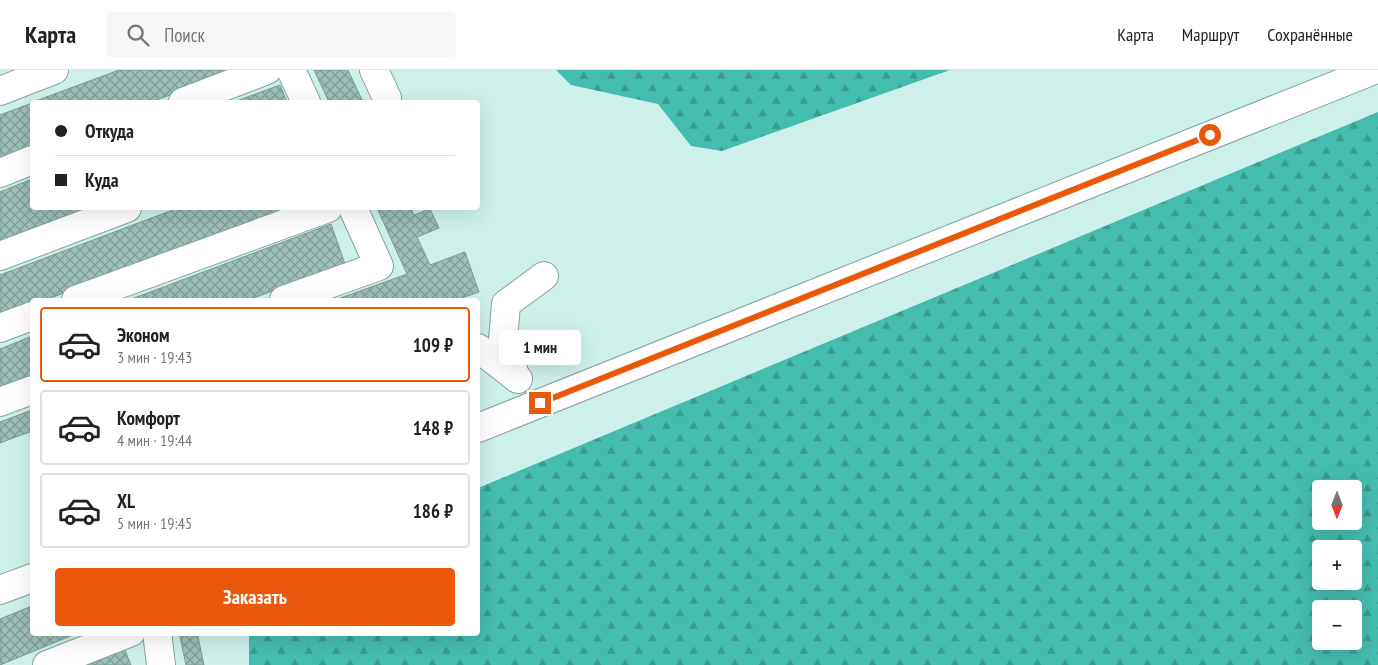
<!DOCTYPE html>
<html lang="ru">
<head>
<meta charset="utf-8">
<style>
	body { margin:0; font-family:"PT Sans Narrow",sans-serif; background:#f6f6f6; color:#222; height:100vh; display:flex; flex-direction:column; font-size:19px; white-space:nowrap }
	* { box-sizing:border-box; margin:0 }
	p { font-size:16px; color:#767676 }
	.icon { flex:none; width:28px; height:28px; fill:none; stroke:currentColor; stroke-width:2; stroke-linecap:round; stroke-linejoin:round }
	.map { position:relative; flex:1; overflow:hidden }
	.panel { position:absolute; left:30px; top:228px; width:450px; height:338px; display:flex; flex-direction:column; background:#fff; border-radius:5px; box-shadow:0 5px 20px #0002 }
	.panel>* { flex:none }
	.banner { position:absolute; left:30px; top:30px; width:450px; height:110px; border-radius:5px; box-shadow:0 5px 20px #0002; display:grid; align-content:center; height:110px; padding:0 25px; background:#fff }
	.needle { width:32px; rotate:180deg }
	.tools { position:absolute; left:1312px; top:410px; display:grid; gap:10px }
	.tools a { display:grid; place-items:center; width:50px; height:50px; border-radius:5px; background:#fff; box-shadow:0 5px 20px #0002; font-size:25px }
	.end { position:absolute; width:22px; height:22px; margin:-11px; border:6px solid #ea580c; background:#fff; box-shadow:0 0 0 2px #fff }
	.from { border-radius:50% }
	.bubble { position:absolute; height:35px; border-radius:5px; background:#fff; box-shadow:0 5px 20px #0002; font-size:16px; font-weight:600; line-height:35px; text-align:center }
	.banner b { display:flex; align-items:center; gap:18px; height:48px; font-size:19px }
	.banner b+b { border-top:1px solid #e0e0e0 }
	.banner i { width:12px; height:12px; background:#222 }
	ul { padding:9px 0 0; list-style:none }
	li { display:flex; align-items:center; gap:15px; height:75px; margin:0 10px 8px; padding:0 15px; border:2px solid #e0e0e0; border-radius:5px }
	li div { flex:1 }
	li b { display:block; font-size:19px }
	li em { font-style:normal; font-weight:600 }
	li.selected { border-color:#ea580c }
	li>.icon { width:45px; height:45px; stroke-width:1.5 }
	.action { display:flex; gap:10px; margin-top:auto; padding:10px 25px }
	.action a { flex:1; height:58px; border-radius:5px; background:#ea580c; color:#fff; font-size:20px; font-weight:600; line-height:58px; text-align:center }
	header { display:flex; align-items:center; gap:30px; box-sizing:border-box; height:70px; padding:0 25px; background:#fff; border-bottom:1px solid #e0e0e0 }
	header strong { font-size:24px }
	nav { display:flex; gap:28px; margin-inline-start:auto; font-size:18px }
	.search { width:350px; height:45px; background:#f6f6f6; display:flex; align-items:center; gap:12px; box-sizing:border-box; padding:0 18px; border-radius:5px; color:#767676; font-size:19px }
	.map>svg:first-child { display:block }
</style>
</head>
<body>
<header>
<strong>Карта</strong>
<div class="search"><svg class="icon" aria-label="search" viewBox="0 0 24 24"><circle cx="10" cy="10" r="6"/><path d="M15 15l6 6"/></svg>Поиск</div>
<nav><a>Карта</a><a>Маршрут</a><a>Сохранённые</a></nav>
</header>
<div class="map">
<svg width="1378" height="595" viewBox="0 0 1378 595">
	<defs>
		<pattern id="forest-firs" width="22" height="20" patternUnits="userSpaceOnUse" patternTransform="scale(1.25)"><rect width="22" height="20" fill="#44bcae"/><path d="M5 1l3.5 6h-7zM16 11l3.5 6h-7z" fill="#399a8e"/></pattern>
		<pattern id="building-cross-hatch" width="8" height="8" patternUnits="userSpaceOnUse" patternTransform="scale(1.25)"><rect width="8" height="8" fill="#9ebfba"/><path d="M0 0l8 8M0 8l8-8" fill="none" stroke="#819c98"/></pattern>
	</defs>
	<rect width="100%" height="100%" fill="#cef0eb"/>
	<!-- forest -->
	<g fill="url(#forest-firs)" fill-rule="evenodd">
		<path d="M556,0H950L722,81L691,76L658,34L571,15Z"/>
		<path d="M1378,42V595H249V563L478,562V418ZM1321,419H1354V451H1321ZM1321,479H1354V511H1321ZM1321,539H1354V571H1321Z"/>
	</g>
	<!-- building -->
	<g fill="url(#building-cross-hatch)" stroke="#799994">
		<path d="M119,0H237L151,32H33Z"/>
		<path d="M314,0H348L363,32H329Z"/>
		<path d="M280,15L287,32H234Z"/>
		<path d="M32,33V77L0,90V45Z"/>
		<path d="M32,109V138H88L0,171V122Z"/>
		<path d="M178,138H291L45,230H32V235L0,247V205Z"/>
		<path d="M377,138H411L414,145L430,139L439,158L417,167L430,195L465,182L479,222L456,230H335L407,204Z"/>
		<path d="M331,154L345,194L248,230H129Z"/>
		<path d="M32,266V311L0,323V279Z"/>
		<path d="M32,340V361L0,373V352Z"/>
		<path d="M32,536V562H80L0,595V549Z"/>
		<path d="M179,562H197L204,595H186Z"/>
		<path d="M124,578L131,595H87Z"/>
	</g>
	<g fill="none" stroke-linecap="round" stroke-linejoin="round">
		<defs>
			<g id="minor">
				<path d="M291,0L306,32"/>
				<path d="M374,0L387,28"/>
				<path d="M0,21L54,0"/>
				<path d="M183,32L267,0"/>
				<path d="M0,103L32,90"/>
				<path d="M0,186L127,138"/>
				<path d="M76,230L328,138"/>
				<path d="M284,230L379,196L353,138"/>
				<path d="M0,258L32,246"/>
				<path d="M478,278L518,309"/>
				<path d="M516,308L503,270L506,234L544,206"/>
				<path d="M0,332L32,320"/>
				<path d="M478,358L1374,0"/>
				<path d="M0,520L32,508"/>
				<path d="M157,562L161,595"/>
				<path d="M47,595L131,562"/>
			</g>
		</defs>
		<!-- minor casing -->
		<use href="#minor" stroke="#83a39e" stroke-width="30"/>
		<!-- minor -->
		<use href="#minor" stroke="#fff" stroke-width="28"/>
	</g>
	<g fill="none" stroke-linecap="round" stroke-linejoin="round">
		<!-- route -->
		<path stroke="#ea580c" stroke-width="6" d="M540,333L1210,65"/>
	</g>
</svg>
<div class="tools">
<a><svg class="needle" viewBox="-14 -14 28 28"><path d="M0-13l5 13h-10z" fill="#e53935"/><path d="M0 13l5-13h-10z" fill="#767676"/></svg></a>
<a>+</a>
<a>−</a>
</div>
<i class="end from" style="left:1210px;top:65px"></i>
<i class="end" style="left:540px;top:333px"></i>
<div class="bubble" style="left:499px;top:260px;width:82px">1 мин</div>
<div class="banner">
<b><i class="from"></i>Откуда</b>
<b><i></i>Куда</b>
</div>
<section class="panel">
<ul>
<li class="selected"><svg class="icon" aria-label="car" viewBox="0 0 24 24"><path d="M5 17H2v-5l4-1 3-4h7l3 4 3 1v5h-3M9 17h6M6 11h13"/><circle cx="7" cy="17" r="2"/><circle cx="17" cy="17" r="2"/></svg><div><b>Эконом</b><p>3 мин · 19:43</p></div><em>109 ₽</em></li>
<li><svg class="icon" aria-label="car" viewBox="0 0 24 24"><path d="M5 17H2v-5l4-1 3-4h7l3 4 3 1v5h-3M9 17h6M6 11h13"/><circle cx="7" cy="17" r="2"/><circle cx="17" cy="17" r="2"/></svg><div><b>Комфорт</b><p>4 мин · 19:44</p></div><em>148 ₽</em></li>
<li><svg class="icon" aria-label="car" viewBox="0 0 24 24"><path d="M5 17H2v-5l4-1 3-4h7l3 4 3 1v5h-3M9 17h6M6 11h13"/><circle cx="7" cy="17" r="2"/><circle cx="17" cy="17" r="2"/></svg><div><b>XL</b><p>5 мин · 19:45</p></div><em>186 ₽</em></li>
</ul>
<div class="action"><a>Заказать</a></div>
</section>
</div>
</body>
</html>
